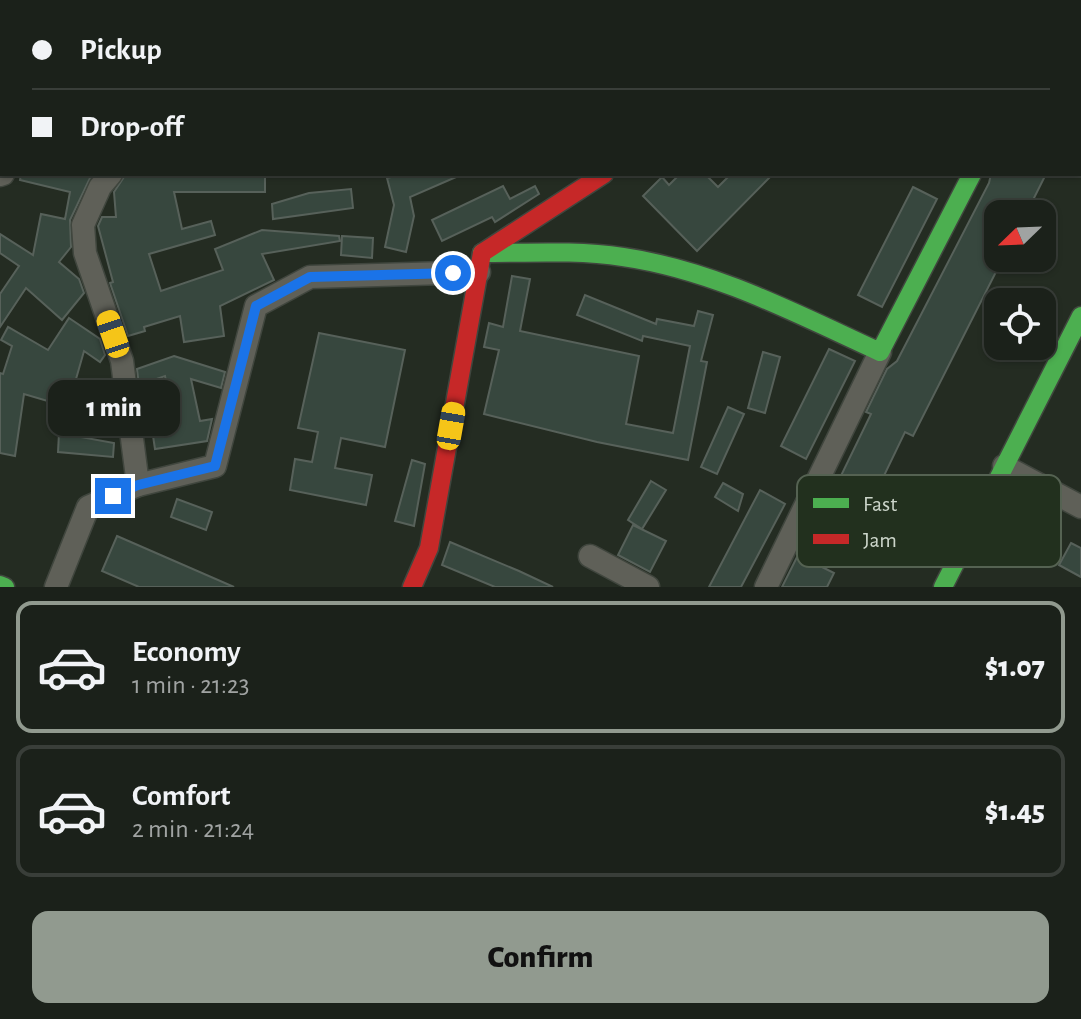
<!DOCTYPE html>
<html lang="en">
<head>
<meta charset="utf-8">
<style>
	body { margin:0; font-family:"Alegreya Sans",sans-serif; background:#282e27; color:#f1f3f6; height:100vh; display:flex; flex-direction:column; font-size:30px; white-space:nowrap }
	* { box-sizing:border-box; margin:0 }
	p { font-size:26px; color:#a0a3a2 }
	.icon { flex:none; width:44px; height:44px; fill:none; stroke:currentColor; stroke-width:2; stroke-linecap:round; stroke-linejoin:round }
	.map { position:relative; height:587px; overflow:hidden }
	.panel { display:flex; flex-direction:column; background:#1b211a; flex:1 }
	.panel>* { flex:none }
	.banner { position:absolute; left:0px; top:0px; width:1082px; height:176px; box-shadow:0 2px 6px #0004,0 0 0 2px #393e39; display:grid; align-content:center; height:176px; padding:0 32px; background:#1b211a }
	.needle { width:52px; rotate:247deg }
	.fabs { position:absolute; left:984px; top:200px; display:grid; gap:16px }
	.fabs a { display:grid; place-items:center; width:72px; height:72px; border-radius:16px; background:#1b211a; box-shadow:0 2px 6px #0004,0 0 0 2px #393e39; font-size:40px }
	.end { position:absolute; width:36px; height:36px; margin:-18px; border:10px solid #1a73e8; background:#fff; box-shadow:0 0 0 4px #fff }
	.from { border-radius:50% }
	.bubble { position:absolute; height:56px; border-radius:16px; background:#1b211a; box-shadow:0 2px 6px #0004,0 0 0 2px #393e39; font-size:26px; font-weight:800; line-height:56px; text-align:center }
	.car { position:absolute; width:24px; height:48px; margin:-24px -12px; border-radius:10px; box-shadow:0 0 6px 2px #0007; background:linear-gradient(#f5c518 24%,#345 0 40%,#f5c518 0 76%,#345 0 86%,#f5c518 0) }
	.banner b { display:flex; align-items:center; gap:28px; height:76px; font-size:30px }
	.banner b+b { border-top:2px solid #393e39 }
	.banner i { width:20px; height:20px; background:#f1f3f6 }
	ul { padding:14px 0 0; list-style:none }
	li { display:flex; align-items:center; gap:24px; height:132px; margin:0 16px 12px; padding:0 16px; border:4px solid #393e39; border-radius:16px }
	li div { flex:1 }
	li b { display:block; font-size:30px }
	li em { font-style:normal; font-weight:800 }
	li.selected { border-color:#919a8f }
	li>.icon { width:72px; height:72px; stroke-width:1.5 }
	.action { display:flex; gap:16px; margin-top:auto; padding:16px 32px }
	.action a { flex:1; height:92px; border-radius:16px; background:#919a8f; color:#111; font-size:32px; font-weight:800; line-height:92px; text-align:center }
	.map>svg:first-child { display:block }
</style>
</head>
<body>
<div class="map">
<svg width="1081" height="587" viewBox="0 0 1081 587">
	<rect width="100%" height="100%" fill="#242c22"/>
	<!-- built -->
	<path fill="#253620" d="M638,0H1006L1001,2Z"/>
	<!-- building -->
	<g fill="#37473e" stroke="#57615a" stroke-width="2">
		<path d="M21,174L91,176L70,220L71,247L59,262L79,279L84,293L62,320L26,288L0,327V294L19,266L0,253V234L33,255L41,214L65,219L70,192L20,180Z"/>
		<path d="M185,174H265V192H174L182,229L211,221L215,235L149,254L161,291L223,270L215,249L262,230L339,236L340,241L262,254L274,280L220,306L224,336L184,342L180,316L144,327L145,331L128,336L110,283L113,282L98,226L102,217H116L114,192L124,177Z"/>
		<path d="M403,174H463L410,197L414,216L406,252L385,247L394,205L387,178Z"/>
		<path d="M680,174H705L718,187L731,174H773L697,251L643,196L662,177L669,185Z"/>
		<path d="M991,174H1046L1026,214H998V258H1003L913,436L905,432L853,540L818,523L871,414L866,412L887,369L897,361L989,183Z"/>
		<path d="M503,186L510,199L535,186L539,194L495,222L492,217L442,241L432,220Z"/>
		<path d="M913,187L937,199L882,307L858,295Z"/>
		<path d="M351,189L353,208L273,219L272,204L309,193Z"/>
		<path d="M342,236L373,238L372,258L341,255Z"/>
		<path d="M512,276L530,279L520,331L639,356L626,424L673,433L690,346L643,336L642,341L577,315L585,295L656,324L657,319L694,326L698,311L713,315L701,361L707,362L688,460L597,442L484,414L499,350L484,347L489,323L503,327Z"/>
		<path d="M69,318L100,339L105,355L100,362L84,351L68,407L24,394L15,456L0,453V373L3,374L12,346L1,340L8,327L48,350Z"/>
		<path d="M319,333L405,350L385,447L341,438L335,468L372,475L366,505L290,490L295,459L312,462L318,432L298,428Z"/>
		<path d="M829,349L855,361L806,459L781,446Z"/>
		<path d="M763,352L780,357L765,413L748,408Z"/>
		<path d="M174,356L225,372L221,388L191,379L200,421L212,419L207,441L155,449L152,429L176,425L165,376L139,385L137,369Z"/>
		<path d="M728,407L744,414L717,474L701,467Z"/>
		<path d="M59,433L114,443L113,457L58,452Z"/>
		<path d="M412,460L425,464L414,526L395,521Z"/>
		<path d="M651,481L666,490L642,529L628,520Z"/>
		<path d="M723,483L743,494L738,511L715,497Z"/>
		<path d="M760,490L785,504L741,587H709Z"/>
		<path d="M177,499L212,512L206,530L171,517Z"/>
		<path d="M633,525L666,541L650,572L618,555Z"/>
		<path d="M117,536L234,587H139L102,571Z"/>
		<path d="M450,542L519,571L553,587H495L442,565Z"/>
		<path d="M1071,543L1081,548V577L1059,565Z"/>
		<path d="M798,555L834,573L827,587H782Z"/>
	</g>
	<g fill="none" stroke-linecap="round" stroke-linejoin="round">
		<defs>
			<g id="street">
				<path d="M1028,2V0"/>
				<path d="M111,174L100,187L83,225L85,253L122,361L138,485"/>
				<path d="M0,175L3,174"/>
				<path d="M1004,466L1081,507"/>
				<path d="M590,556L648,587"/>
				<path d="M56,587L88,507L138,485L215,466L256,306L310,277L479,272"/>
				<path d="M766,587L880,352"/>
			</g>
			<g id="fast">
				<path d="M1001,2L1006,0"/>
				<path d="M482,253C529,253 576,250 623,257C714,270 797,314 880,352L972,174"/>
				<path d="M0,585L5,587"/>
				<path d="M943,587L1081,316"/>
			</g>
			<path id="jam" d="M412,587L429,548L482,253L604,174"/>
		</defs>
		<!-- street casing -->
		<use href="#street" stroke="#40463e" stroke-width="25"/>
		<!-- fast casing -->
		<use href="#fast" stroke="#40463e" stroke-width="21"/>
		<!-- jam casing -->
		<use href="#jam" stroke="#40463e" stroke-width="21"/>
		<!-- street -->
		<use href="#street" stroke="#5f6058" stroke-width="22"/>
		<!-- fast -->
		<use href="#fast" stroke="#4caf50" stroke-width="18"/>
		<!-- jam -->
		<use href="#jam" stroke="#c62828" stroke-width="18"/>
	</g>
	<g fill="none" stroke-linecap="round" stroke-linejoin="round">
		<!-- route -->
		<path stroke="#1a73e8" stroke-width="10" d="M113,496L138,485L215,466L256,306L310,277L453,273"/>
	</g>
	<!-- legend -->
	<rect x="797" y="475" width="264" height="92" rx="12" fill="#22301e" stroke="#556252" stroke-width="2"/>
	<rect x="813" y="498" width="36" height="10" fill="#4caf50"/>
	<rect x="813" y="534" width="36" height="10" fill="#c62828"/>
	<g font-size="22" fill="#ccd5ca">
		<text x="863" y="511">Fast</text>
		<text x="863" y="547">Jam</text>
	</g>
</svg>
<div class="fabs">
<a><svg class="needle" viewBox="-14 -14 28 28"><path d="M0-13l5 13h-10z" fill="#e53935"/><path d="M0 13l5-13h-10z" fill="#a0a3a2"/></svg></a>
<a><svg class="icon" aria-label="locate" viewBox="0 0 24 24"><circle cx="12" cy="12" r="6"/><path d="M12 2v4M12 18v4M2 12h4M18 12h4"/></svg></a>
</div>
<i class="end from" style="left:453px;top:273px"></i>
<i class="end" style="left:113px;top:496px"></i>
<div class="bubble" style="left:48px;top:380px;width:132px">1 min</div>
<i class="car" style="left:113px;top:334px;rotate:341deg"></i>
<i class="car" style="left:451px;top:426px;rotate:10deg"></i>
<div class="banner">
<b><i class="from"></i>Pickup</b>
<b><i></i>Drop-off</b>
</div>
</div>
<section class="panel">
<ul>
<li class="selected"><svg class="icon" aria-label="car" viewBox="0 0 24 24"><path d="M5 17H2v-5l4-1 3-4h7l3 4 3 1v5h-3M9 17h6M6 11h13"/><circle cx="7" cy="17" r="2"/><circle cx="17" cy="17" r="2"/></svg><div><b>Economy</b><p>1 min · 21:23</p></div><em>$1.07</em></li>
<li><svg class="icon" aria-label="car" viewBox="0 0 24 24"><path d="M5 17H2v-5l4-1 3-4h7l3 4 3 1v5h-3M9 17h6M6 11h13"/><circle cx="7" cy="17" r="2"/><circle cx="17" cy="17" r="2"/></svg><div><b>Comfort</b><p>2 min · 21:24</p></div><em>$1.45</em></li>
</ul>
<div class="action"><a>Confirm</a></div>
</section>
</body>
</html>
